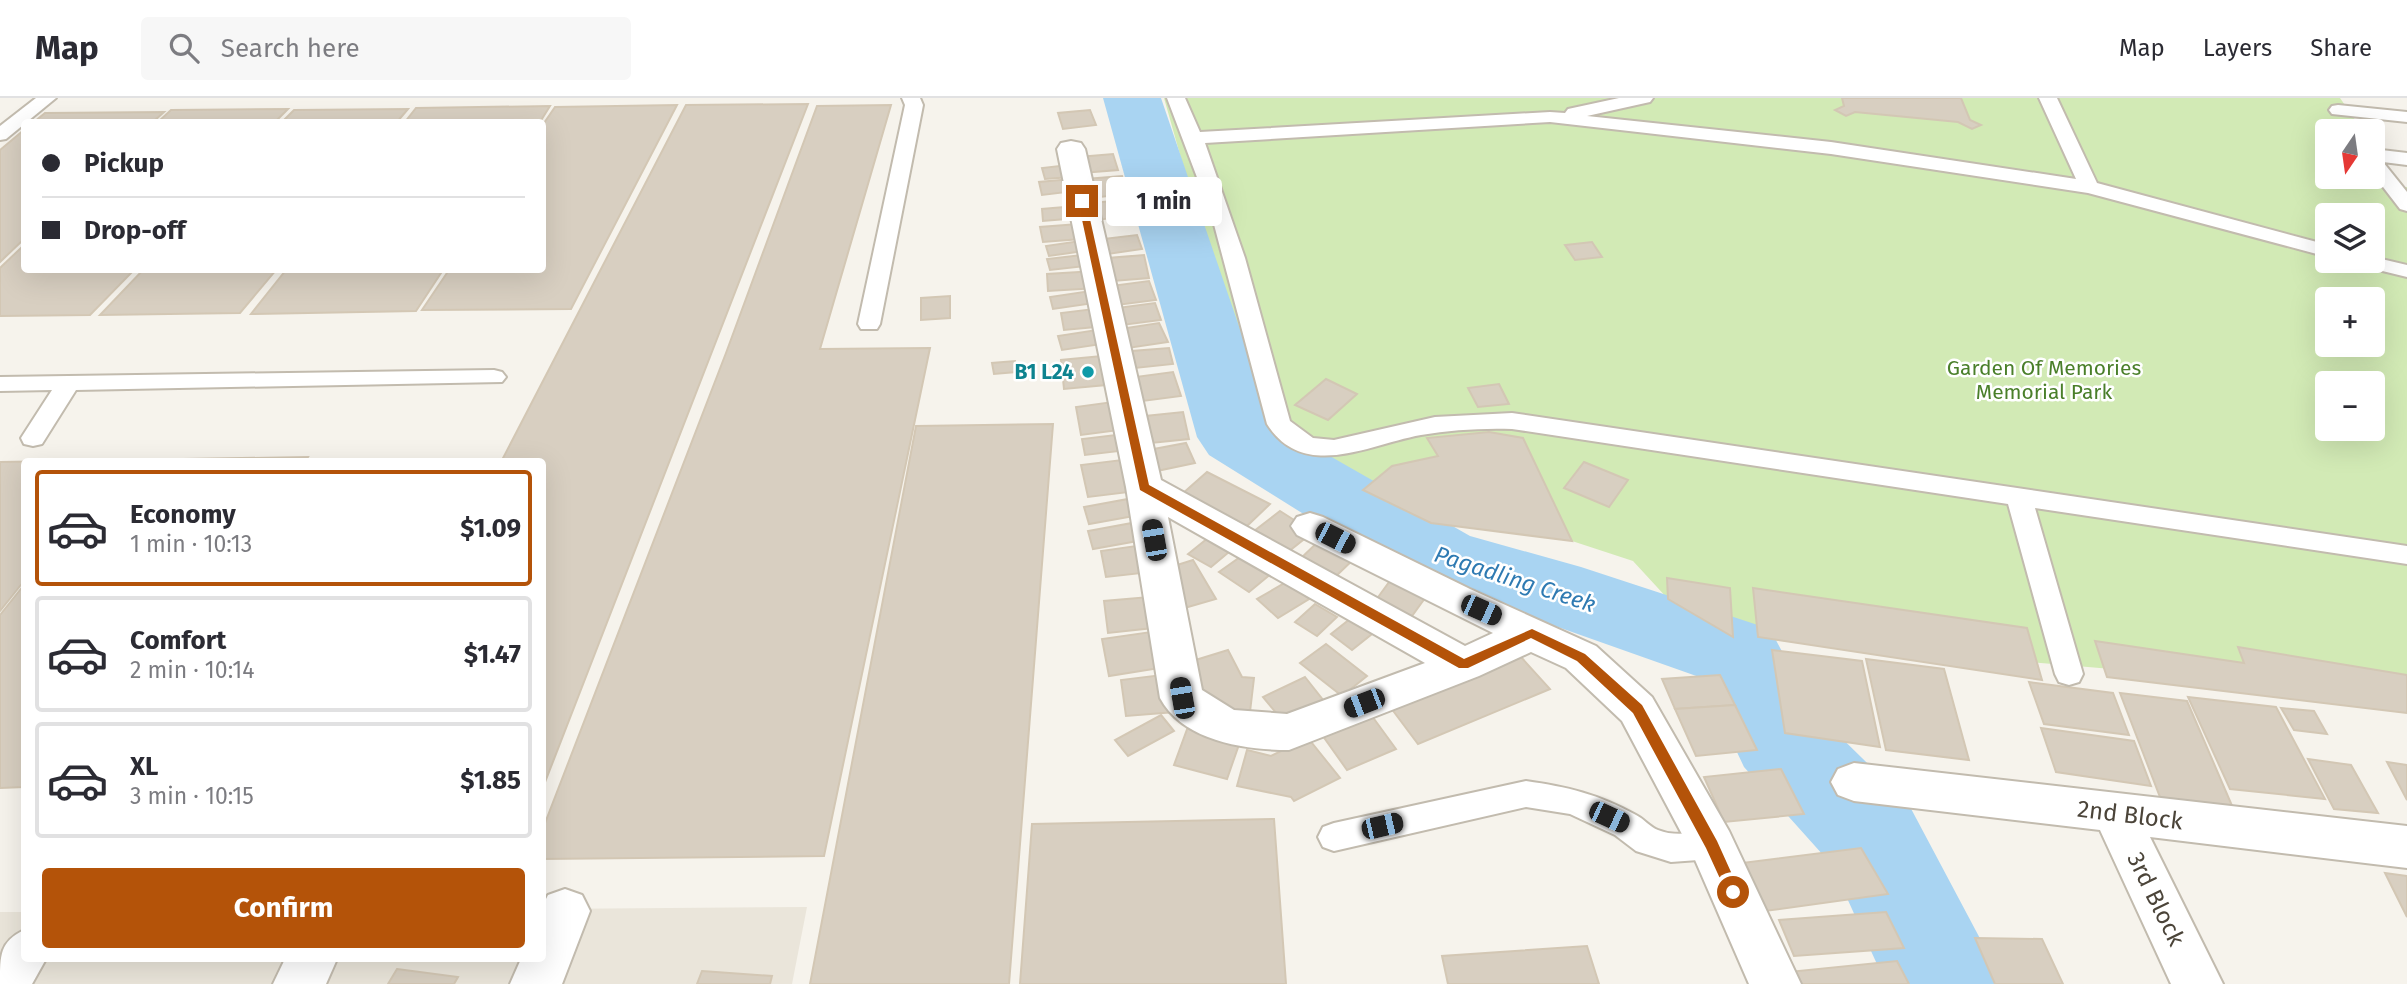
<!DOCTYPE html>
<html lang="en">
<head>
<meta charset="utf-8">
<style>
	body { margin:0; font-family:"Fira Sans",sans-serif; background:#f7f7f7; color:#2b2b33; height:100vh; display:flex; flex-direction:column; font-size:26px; white-space:nowrap }
	* { box-sizing:border-box; margin:0 }
	p { font-size:23px; color:#7c7c81 }
	.icon { flex:none; width:38px; height:38px; fill:none; stroke:currentColor; stroke-width:2; stroke-linecap:round; stroke-linejoin:round }
	.map { position:relative; flex:1; overflow:hidden }
	.panel { position:absolute; left:21px; top:360px; width:525px; height:504px; display:flex; flex-direction:column; background:#fff; border-radius:7px; box-shadow:0 7px 28px #0002 }
	.panel>* { flex:none }
	.banner { position:absolute; left:21px; top:21px; width:525px; height:154px; border-radius:7px; box-shadow:0 7px 28px #0002; display:grid; align-content:center; height:154px; padding:0 21px; background:#fff }
	.needle { width:46px; rotate:193deg }
	.buttons { position:absolute; left:2315px; top:21px; display:grid; gap:14px }
	.buttons a { display:grid; place-items:center; width:70px; height:70px; border-radius:7px; background:#fff; box-shadow:0 7px 28px #0002; font-size:35px }
	.end { position:absolute; width:32px; height:32px; margin:-16px; border:9px solid #b45309; background:#fff; box-shadow:0 0 0 4px #fff }
	.from { border-radius:50% }
	.bubble { position:absolute; height:49px; border-radius:7px; background:#fff; box-shadow:0 7px 28px #0002; font-size:23px; font-weight:700; line-height:49px; text-align:center }
	.car { position:absolute; width:21px; height:42px; margin:-21px -10px; border-radius:9px; box-shadow:0 0 5px 2px #0007; background:linear-gradient(#222 24%,#8ab4d8 0 40%,#222 0 76%,#8ab4d8 0 86%,#222 0) }
	.banner b { display:flex; align-items:center; gap:24px; height:66px; font-size:26px }
	.banner b+b { border-top:2px solid #e1e1e2 }
	.banner i { width:18px; height:18px; background:#2b2b33 }
	ul { padding:12px 0 0; list-style:none }
	li { display:flex; align-items:center; gap:21px; height:116px; margin:0 14px 10px; padding:0 7px; border:4px solid #e1e1e2; border-radius:7px }
	li div { flex:1 }
	li b { display:block; font-size:26px }
	li em { font-style:normal; font-weight:700 }
	li.selected { border-color:#b45309 }
	li>.icon { width:63px; height:63px; stroke-width:1.5 }
	.button { display:flex; gap:14px; margin-top:auto; padding:14px 21px }
	.button a { flex:1; height:80px; border-radius:7px; background:#b45309; color:#fff; font-size:28px; font-weight:700; line-height:80px; text-align:center }
	header { display:flex; align-items:center; gap:42px; box-sizing:border-box; height:98px; padding:0 35px; background:#fff; border-bottom:2px solid #e1e1e2 }
	header strong { font-size:33px }
	nav { display:flex; gap:38px; margin-inline-start:auto; font-size:24px }
	.search { width:490px; height:63px; background:#f7f7f7; display:flex; align-items:center; gap:18px; box-sizing:border-box; padding:0 24px; border-radius:7px; color:#7c7c81; font-size:26px }
	.map>svg:first-child { display:block }
</style>
</head>
<body>
<header>
<strong>Map</strong>
<div class="search"><svg class="icon" aria-label="search" viewBox="0 0 24 24"><circle cx="10" cy="10" r="6"/><path d="M15 15l6 6"/></svg>Search here</div>
<nav><a>Map</a><a>Layers</a><a>Share</a></nav>
</header>
<div class="map">
<svg width="2407" height="886" viewBox="0 0 2407 886">
	<rect width="100%" height="100%" fill="#f6f3ec"/>
	<!-- residential -->
	<path fill="#eae5da" d="M807,809L792,886H0V814H24V861H542L543,811Z"/>
	<!-- green -->
	<path fill="#d2eab5" fill-rule="evenodd" d="M1164,0H2340L2363,33H2328V79H2373V47L2402,89H2407V596L1733,539L1668,501L1633,463L1572,443L1431,425L1363,392L1254,319ZM2328,117H2373V163H2328ZM2328,201H2373V247H2328ZM2328,285H2373V331H2328Z"/>
	<g fill="none" stroke-linecap="round" stroke-linejoin="round">
		<!-- river -->
		<path fill="#a9d4f2" fill-rule="evenodd" d="M1103,0H1161L1272,325L1470,438L1581,469L1770,531L1814,613L1908,705L1984,848L2001,886H1886L1832,767L1744,669L1702,580L1521,516L1411,483L1209,357L1197,339Z"/>
	</g>
	<!-- building -->
	<g fill="#d8cfc1" stroke="#d3c7b4" stroke-width="2">
		<path d="M1842,0H1961L1970,22L1981,27L1972,31L1958,24L1855,14L1846,18L1835,12L1844,8Z"/>
		<path d="M808,6L542,692V364H501L686,7Z"/>
		<path d="M677,7L571,211L422,212L449,172H542V28L555,9Z"/>
		<path d="M891,7L820,251L930,250L824,758L542,761V733L726,255L817,8Z"/>
		<path d="M550,8L540,24H405L416,10Z"/>
		<path d="M288,11L275,24H158L171,12Z"/>
		<path d="M408,11L397,24H282L294,12Z"/>
		<path d="M1090,12L1096,27L1063,31L1058,15Z"/>
		<path d="M164,14L153,24H34L45,15Z"/>
		<path d="M24,32V141L0,164V52Z"/>
		<path d="M1113,56L1118,72L1082,75L1079,59Z"/>
		<path d="M1068,67L1071,79L1045,81L1042,70Z"/>
		<path d="M1122,78L1127,96L1091,100L1086,81Z"/>
		<path d="M1071,81L1075,93L1042,97L1039,84Z"/>
		<path d="M1125,102L1130,118L1096,122L1091,105Z"/>
		<path d="M1076,108L1078,120L1043,123L1042,111Z"/>
		<path d="M1078,126L1081,141L1043,144L1040,129Z"/>
		<path d="M1137,137L1142,151L1108,156L1103,141Z"/>
		<path d="M1080,143L1084,153L1049,158L1046,148Z"/>
		<path d="M1592,144L1602,159L1575,162L1565,147Z"/>
		<path d="M24,147V172H134L90,217L0,218V170Z"/>
		<path d="M1082,157L1086,168L1050,172L1047,161Z"/>
		<path d="M1144,157L1149,180L1113,183L1108,160Z"/>
		<path d="M143,172H276L240,215L100,217Z"/>
		<path d="M286,172H443L416,213L251,216Z"/>
		<path d="M1095,173L1097,190L1048,193L1047,176Z"/>
		<path d="M1149,183L1156,202L1117,207L1111,188Z"/>
		<path d="M1097,192L1101,204L1053,211L1050,199Z"/>
		<path d="M950,198V220L921,222V200Z"/>
		<path d="M1155,205L1161,222L1122,227L1117,210Z"/>
		<path d="M1102,210L1106,228L1064,232L1061,215Z"/>
		<path d="M1159,225L1168,244L1128,250L1120,231Z"/>
		<path d="M1103,231L1108,245L1062,252L1058,238Z"/>
		<path d="M1169,250L1173,266L1135,270L1132,253Z"/>
		<path d="M1112,257L1117,286L1064,291L1061,262Z"/>
		<path d="M1015,263L1016,274L994,276L992,265Z"/>
		<path d="M1173,274L1181,298L1135,304L1128,280Z"/>
		<path d="M1326,281L1357,296L1328,322L1295,307Z"/>
		<path d="M1499,286L1509,306L1478,309L1468,290Z"/>
		<path d="M1120,303L1127,331L1081,337L1076,309Z"/>
		<path d="M1183,314L1189,341L1141,346L1136,319Z"/>
		<path d="M1053,326L1009,886H810L916,328Z"/>
		<path d="M1489,334L1523,340L1572,443L1431,425L1363,392L1392,368L1438,358L1427,340Z"/>
		<path d="M1124,336L1128,352L1085,357L1082,341Z"/>
		<path d="M1186,345L1195,365L1152,374L1143,353Z"/>
		<path d="M308,359L305,364H124L125,362Z"/>
		<path d="M122,362L24,364V483L0,513V364Z"/>
		<path d="M1122,362L1129,394L1088,399L1081,367Z"/>
		<path d="M1584,364L1628,382L1609,409L1564,390Z"/>
		<path d="M1207,374L1270,406L1245,430L1182,396Z"/>
		<path d="M1128,401L1134,418L1089,426L1084,409Z"/>
		<path d="M1280,413L1313,434L1278,462L1245,440Z"/>
		<path d="M1132,425L1138,443L1093,451L1088,433Z"/>
		<path d="M1213,436L1235,449L1211,469L1188,456Z"/>
		<path d="M1324,438L1358,457L1332,482L1298,463Z"/>
		<path d="M1136,448L1142,475L1106,479L1101,453Z"/>
		<path d="M1243,457L1272,475L1249,494L1219,474Z"/>
		<path d="M1193,462L1216,501L1181,511L1161,472Z"/>
		<path d="M1392,480L1428,496L1412,518L1376,502Z"/>
		<path d="M1667,480L1730,490L1733,539L1668,501Z"/>
		<path d="M1288,483L1309,501L1278,520L1257,501Z"/>
		<path d="M24,487V689L0,690V517Z"/>
		<path d="M1753,490L2027,530L2042,582L1758,539Z"/>
		<path d="M1149,499L1153,530L1108,535L1104,503Z"/>
		<path d="M1315,506L1337,519L1317,538L1295,524Z"/>
		<path d="M1355,517L1377,532L1352,552L1331,536Z"/>
		<path d="M1158,533L1166,569L1109,578L1102,541Z"/>
		<path d="M2095,543L2244,565L2238,549L2407,577V615L2107,579Z"/>
		<path d="M1326,546L1367,578L1342,598L1300,565Z"/>
		<path d="M1228,552L1242,579L1254,580L1250,614L1200,609L1186,565Z"/>
		<path d="M1772,552L1862,563L1880,649L1785,635Z"/>
		<path d="M1520,558L1550,591L1418,646L1391,610Z"/>
		<path d="M1866,561L1944,571L1969,662L1886,652Z"/>
		<path d="M1170,576L1175,614L1126,618L1121,582Z"/>
		<path d="M1720,577L1735,607L1675,611L1662,581Z"/>
		<path d="M1305,579L1327,607L1286,627L1263,599Z"/>
		<path d="M2029,584L2113,595L2129,637L2044,626Z"/>
		<path d="M2120,595L2187,603L2233,710L2160,699Z"/>
		<path d="M2188,599L2276,609L2325,701L2230,691Z"/>
		<path d="M1735,607L1757,652L1696,658L1675,611Z"/>
		<path d="M2281,610L2314,613L2327,636L2294,632Z"/>
		<path d="M1369,614L1396,651L1347,672L1320,634Z"/>
		<path d="M1161,617L1174,633L1128,658L1115,642Z"/>
		<path d="M1189,626L1242,638L1227,681L1174,667Z"/>
		<path d="M2041,630L2134,643L2151,688L2056,674Z"/>
		<path d="M1308,640L1340,680L1294,703L1291,699L1237,688L1247,652L1271,658Z"/>
		<path d="M2308,661L2351,667L2378,715L2334,711Z"/>
		<path d="M2387,664L2407,667V702Z"/>
		<path d="M1781,671L1804,716L1724,724L1704,679Z"/>
		<path d="M1274,721L1286,886H1020L1032,726Z"/>
		<path d="M1861,750L1888,796L1765,813L1742,765Z"/>
		<path d="M2385,775L2407,778V819Z"/>
		<path d="M1886,814L1904,850L1794,858L1779,822Z"/>
		<path d="M1975,840L2042,841L2063,886H1995Z"/>
		<path d="M1587,848L1599,886H1448L1442,858Z"/>
		<path d="M1897,863L1909,886H1793L1788,874Z"/>
		<path d="M397,871L458,879L454,886H388Z"/>
		<path d="M702,873L772,878L770,886H697Z"/>
	</g>
	<g fill="none" stroke-linecap="round" stroke-linejoin="round">
		<defs>
			<g id="service">
				<path d="M36,0H56L6,41L0,42V28Z"/>
				<path d="M902,0H920L923,7L880,226L877,231H861L858,226L905,7Z"/>
				<path d="M1167,0H1185L1200,34L1550,14L1565,15L1568,11L1619,0H1653L1650,4L1587,18L1831,44L2076,81L2039,0H2057L2097,85L2328,147V159L2088,95L1831,56L1550,24L1205,45L1245,160L1290,323L1313,340L1334,342L1435,319L1512,315L2407,448V466L2035,410L2083,576L2079,584L2069,587L2059,584L2055,576L2008,406L1512,331C1481,330 1451,332 1421,337C1370,346 1304,384 1267,326L1212,119Z"/>
				<path d="M2338,7L2407,14V24L2332,16L2329,12L2332,8Z"/>
				<path d="M2373,51L2407,55V67L2383,64L2407,94V113L2400,111L2373,76Z"/>
				<path d="M2373,159L2407,167V179L2358,167L2355,163H2373Z"/>
				<path d="M494,272L502,274L506,279L502,284L76,292L42,346L33,348L24,346L21,340L52,292L0,293V279Z"/>
				<path d="M1526,683C1568,689 1598,696 1636,717C1644,721 1650,729 1658,732C1679,741 1702,730 1723,737L1728,747L1723,757L1712,761L1671,764L1636,753L1615,737L1570,716L1526,709L1334,753L1323,749L1318,739L1323,729L1334,725Z"/>
			</g>
			<g id="minor">
				<path d="M1071,43L1081,45L1085,51L1161,382L1465,548L1493,535L1297,437L1291,428L1297,419L1310,415L1323,419L1470,491L1596,548L1652,599L1729,733L1801,886H1749L1692,755L1622,623L1566,570L1531,554L1479,578L1289,652C1245,652 1183,643 1160,600L1126,389L1057,51L1061,45ZM1168,419L1425,565L1287,616L1234,612L1202,592Z"/>
				<path d="M1854,665L2407,728V770L2150,739L2223,886H2171L2100,732L1854,703L1838,697L1831,684L1838,671Z"/>
				<path d="M565,791L582,797L590,813L562,886H510L521,861H542V809L548,797Z"/>
				<path d="M24,832V861H46L32,886H0C0,856 0,844 24,832Z"/>
				<path d="M285,861H337L326,886H273Z"/>
			</g>
		</defs>
		<!-- service casing -->
		<use href="#service" stroke="#c2bbae" stroke-width="4"/>
		<!-- minor casing -->
		<use href="#minor" stroke="#c2bbae" stroke-width="4"/>
		<!-- service -->
		<use href="#service" fill="#fff" fill-rule="evenodd"/>
		<!-- minor -->
		<use href="#minor" fill="#fff" fill-rule="evenodd"/>
	</g>
	<!-- route -->
	<path fill="#b45309" d="M1082,100L1086,103L1149,387L1464,561L1532,531L1585,556L1642,607L1717,743L1740,794L1738,798H1728L1706,750L1633,615L1577,563L1531,540L1468,570H1459L1140,392L1078,103Z"/>
	<!-- markers -->
	<circle fill="#0f9aa8" stroke="#fff" stroke-width="2.5" cx="1088" cy="274" r="7"/>
	<g text-anchor="middle" dominant-baseline="central" stroke-width="5" stroke-linejoin="round" paint-order="stroke">
		<!-- park labels -->
		<g font-size="21" fill="#4a7f2a" stroke="#fff">
			<text x="2044" y="270">Garden Of Memories<tspan x="2044" dy="24">Memorial Park</tspan></text>
		</g>
		<!-- culture labels -->
		<g font-size="21" font-weight="bold" fill="#0d838f" stroke="#fff" text-anchor="end">
			<text x="1074" y="274">B1 L24</text>
		</g>
		<!-- water labels -->
		<g font-size="23" font-style="italic" fill="#2e7ab2" stroke="#fff">
			<text transform="translate(1515 481) rotate(18)">Pagadling Creek</text>
		</g>
		<!-- near-street labels -->
		<g font-size="24" fill="#4b4439" stroke="#fff">
			<text transform="translate(2130 717) rotate(7)">2nd Block</text>
			<text transform="translate(2156 801) rotate(64)">3rd Block</text>
		</g>
	</g>
</svg>
<div class="buttons">
<a><svg class="needle" viewBox="-14 -14 28 28"><path d="M0-13l5 13h-10z" fill="#e53935"/><path d="M0 13l5-13h-10z" fill="#7c7c81"/></svg></a>
<a><svg class="icon" aria-label="layers" viewBox="0 0 24 24"><path d="M12 4l9 5-9 5-9-5zM3 14l9 5 9-5"/></svg></a>
<a>+</a>
<a>−</a>
</div>
<i class="end from" style="left:1733px;top:794px"></i>
<i class="end" style="left:1082px;top:103px"></i>
<div class="bubble" style="left:1106px;top:79px;width:116px">1 min</div>
<i class="car" style="left:1335px;top:440px;rotate:117deg"></i>
<i class="car" style="left:1154px;top:442px;rotate:350deg"></i>
<i class="car" style="left:1481px;top:512px;rotate:114deg"></i>
<i class="car" style="left:1182px;top:600px;rotate:350deg"></i>
<i class="car" style="left:1364px;top:605px;rotate:249deg"></i>
<i class="car" style="left:1609px;top:719px;rotate:115deg"></i>
<i class="car" style="left:1382px;top:728px;rotate:77deg"></i>
<div class="banner">
<b><i class="from"></i>Pickup</b>
<b><i></i>Drop-off</b>
</div>
<section class="panel">
<ul>
<li class="selected"><svg class="icon" aria-label="car" viewBox="0 0 24 24"><path d="M5 17H2v-5l4-1 3-4h7l3 4 3 1v5h-3M9 17h6M6 11h13"/><circle cx="7" cy="17" r="2"/><circle cx="17" cy="17" r="2"/></svg><div><b>Economy</b><p>1 min · 10:13</p></div><em>$1.09</em></li>
<li><svg class="icon" aria-label="car" viewBox="0 0 24 24"><path d="M5 17H2v-5l4-1 3-4h7l3 4 3 1v5h-3M9 17h6M6 11h13"/><circle cx="7" cy="17" r="2"/><circle cx="17" cy="17" r="2"/></svg><div><b>Comfort</b><p>2 min · 10:14</p></div><em>$1.47</em></li>
<li><svg class="icon" aria-label="car" viewBox="0 0 24 24"><path d="M5 17H2v-5l4-1 3-4h7l3 4 3 1v5h-3M9 17h6M6 11h13"/><circle cx="7" cy="17" r="2"/><circle cx="17" cy="17" r="2"/></svg><div><b>XL</b><p>3 min · 10:15</p></div><em>$1.85</em></li>
</ul>
<div class="button"><a>Confirm</a></div>
</section>
</div>
</body>
</html>
